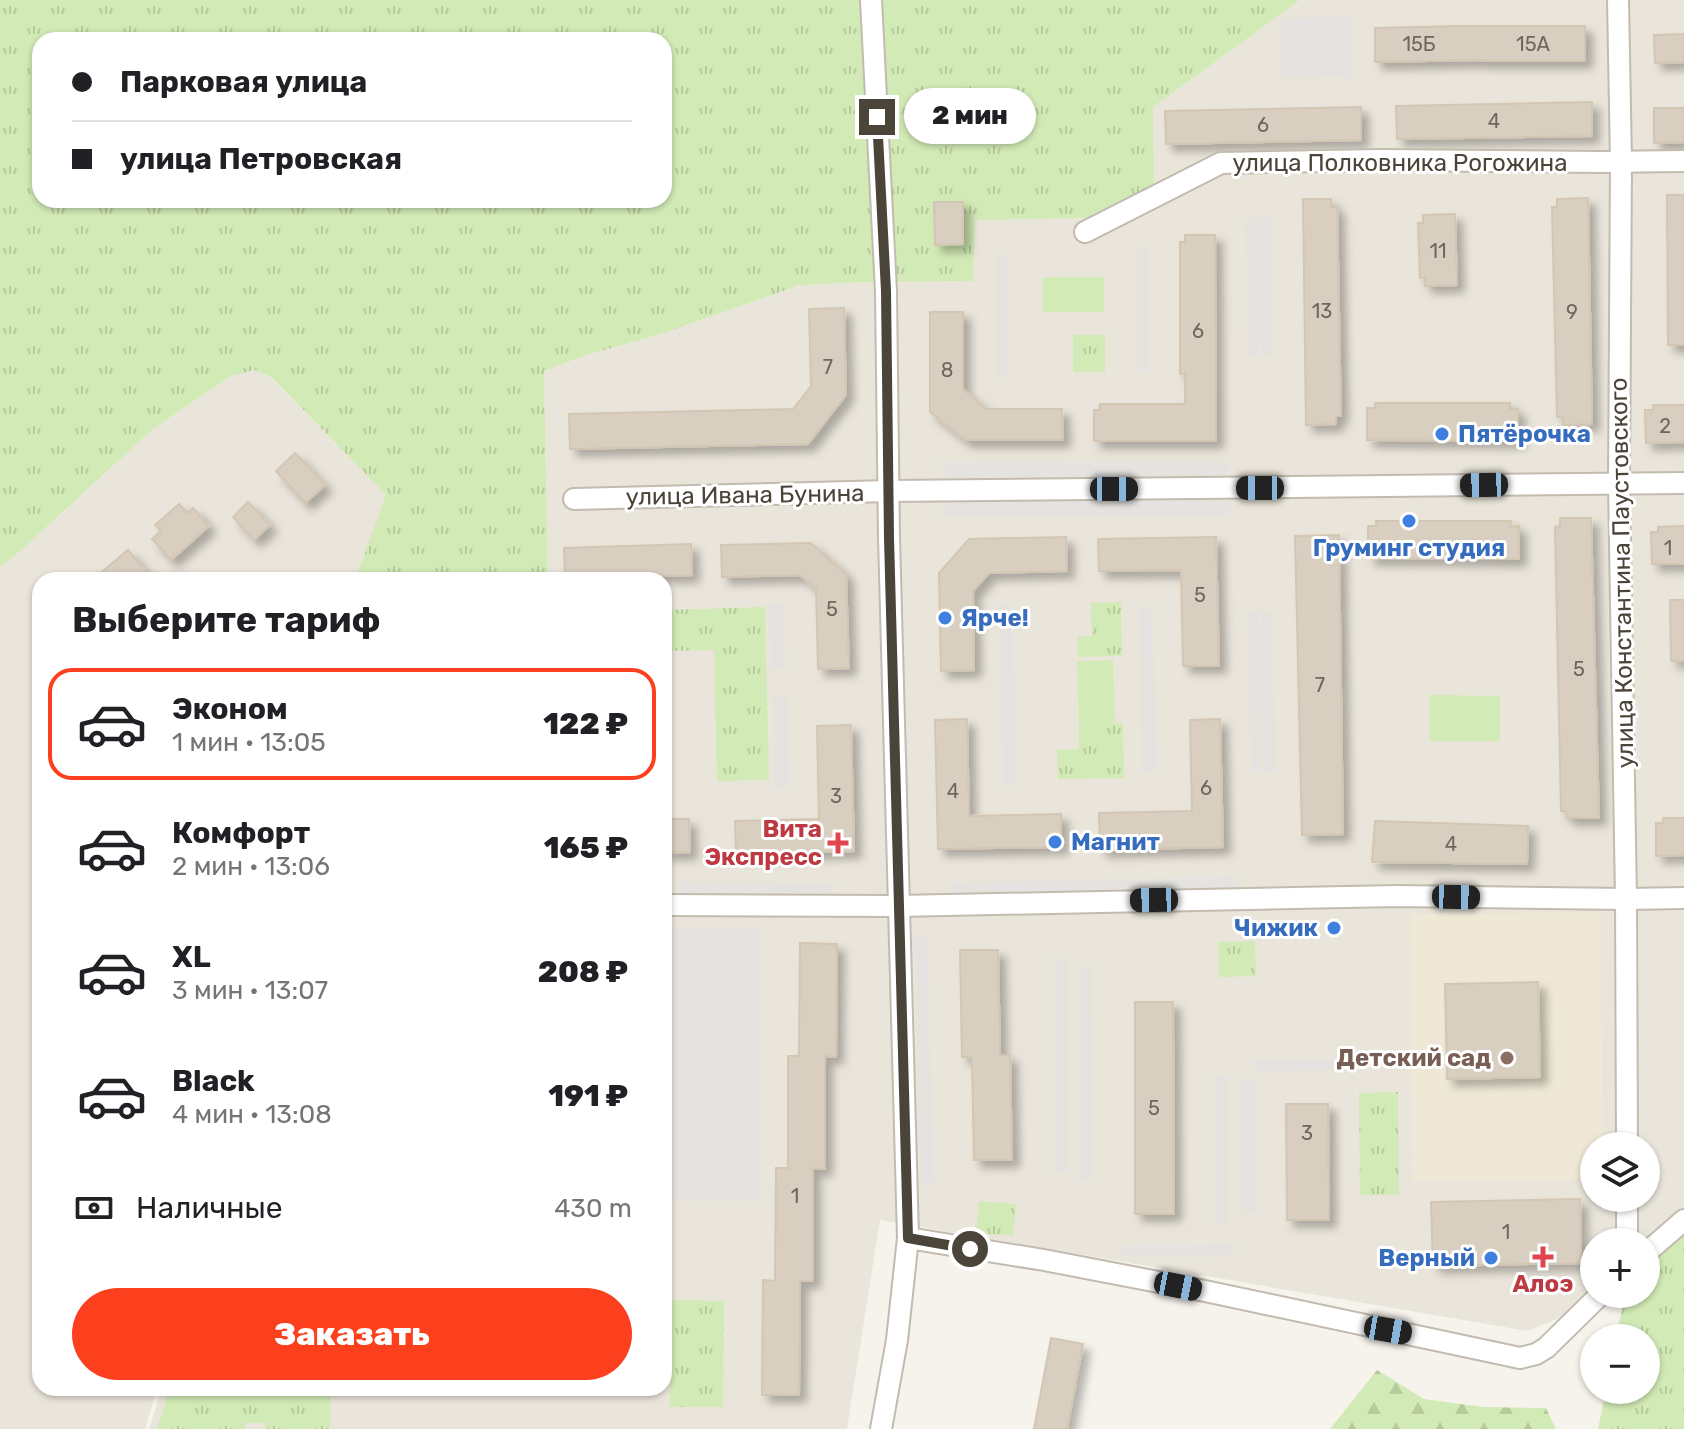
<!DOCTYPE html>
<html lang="ru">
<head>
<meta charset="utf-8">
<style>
	body { margin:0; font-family:Rubik,sans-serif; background:#f6f6f6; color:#202124; height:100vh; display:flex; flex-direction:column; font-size:30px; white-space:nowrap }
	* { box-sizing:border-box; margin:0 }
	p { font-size:26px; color:#757577 }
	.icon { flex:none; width:44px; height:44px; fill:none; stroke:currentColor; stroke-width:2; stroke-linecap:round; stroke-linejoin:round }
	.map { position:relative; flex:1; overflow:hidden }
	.sheet { position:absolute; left:32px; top:572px; width:640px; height:824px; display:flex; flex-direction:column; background:#fff; border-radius:24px; box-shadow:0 2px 6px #0004 }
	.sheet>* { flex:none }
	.banner { position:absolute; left:32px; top:32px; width:640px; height:176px; border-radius:24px; box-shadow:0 2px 6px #0004; display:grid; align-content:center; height:176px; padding:0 40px; background:#fff }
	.buttons { position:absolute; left:1580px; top:1132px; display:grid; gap:16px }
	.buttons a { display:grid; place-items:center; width:80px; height:80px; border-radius:50%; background:#fff; box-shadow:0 2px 6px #0004; font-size:40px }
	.end { position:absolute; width:36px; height:36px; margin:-18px; border:10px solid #4b4439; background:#fff; box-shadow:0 0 0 4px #fff }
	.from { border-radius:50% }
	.bubble { position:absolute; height:56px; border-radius:28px; background:#fff; box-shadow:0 2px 6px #0004; font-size:26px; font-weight:800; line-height:56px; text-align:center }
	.car { position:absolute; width:24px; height:48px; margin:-24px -12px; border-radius:10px; box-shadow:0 0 6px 2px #0007; background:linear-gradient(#222 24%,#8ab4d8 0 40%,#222 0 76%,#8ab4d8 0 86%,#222 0) }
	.banner b { display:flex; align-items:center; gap:28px; height:76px; font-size:30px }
	.banner b+b { border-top:2px solid #e0e0e0 }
	.banner i { width:20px; height:20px; background:#202124 }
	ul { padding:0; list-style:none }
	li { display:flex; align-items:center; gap:24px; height:112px; margin:0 16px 12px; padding:0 24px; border:4px solid transparent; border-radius:24px }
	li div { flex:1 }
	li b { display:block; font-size:30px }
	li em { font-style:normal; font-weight:800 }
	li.current { border-color:#fc3f1d }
	li>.icon { width:72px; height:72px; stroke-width:1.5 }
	h2 { padding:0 40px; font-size:36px; line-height:96px }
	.pay { display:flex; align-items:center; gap:20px; height:88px; padding:0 40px; font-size:30px }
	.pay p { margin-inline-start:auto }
	.button { display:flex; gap:16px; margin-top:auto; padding:16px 40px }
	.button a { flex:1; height:92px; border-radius:48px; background:#fc3f1d; color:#fff; font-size:32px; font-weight:800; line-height:92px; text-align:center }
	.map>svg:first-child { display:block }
</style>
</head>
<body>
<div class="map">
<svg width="1684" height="1429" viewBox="0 0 1684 1429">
	<defs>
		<pattern id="grass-tufts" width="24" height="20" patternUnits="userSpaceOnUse" patternTransform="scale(2)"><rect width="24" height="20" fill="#d2eab5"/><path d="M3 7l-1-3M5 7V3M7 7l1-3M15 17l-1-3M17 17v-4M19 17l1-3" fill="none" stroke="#b6ca9c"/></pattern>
		<pattern id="forest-firs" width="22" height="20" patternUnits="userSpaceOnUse" patternTransform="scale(2)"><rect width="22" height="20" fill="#d2eab5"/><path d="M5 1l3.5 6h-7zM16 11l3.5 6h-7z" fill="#b6ca9c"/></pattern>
		<filter id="shadow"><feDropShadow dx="7" dy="7" stdDeviation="4" flood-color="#0004"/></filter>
	</defs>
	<rect width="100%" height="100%" fill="#f6f3ec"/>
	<!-- residential -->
	<g fill="#eae5da" fill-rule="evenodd">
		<path d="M1300,0H1684V1224L1646,1242H1594L1595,1294L1557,1319L1527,1331L880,1220L847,1429H149L162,1388H664V580H548L544,371L587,355L661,334L800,285L871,282L973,281L974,219L1090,218L1153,107ZM1594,1146H1646V1198H1594Z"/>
		<path d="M254,370L270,377L387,496L355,580H40V1388H157L145,1429H0V567L18,553L153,429L231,376Z"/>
	</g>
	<!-- education -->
	<path fill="#efe8d6" d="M1600,913L1603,1146H1594V1179L1413,1181L1411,914Z"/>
	<!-- grass -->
	<g fill="url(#grass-tufts)" fill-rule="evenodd">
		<path d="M0,0H1300L1153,107L1154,184L1090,218L975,220L973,281L871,282L800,285L661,334L587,355L544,371L548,580H355L386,495L271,377L254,370L231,376L153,429L18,553L0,567ZM40,40H664V200H40Z"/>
		<rect x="1073" y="335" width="32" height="37"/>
		<path d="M1121,602L1122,656L1078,657V637L1092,636L1091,603Z"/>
		<path d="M765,607L769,780L717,781L714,650L664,651V610Z"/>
		<path d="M1123,723L1124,778L1058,779L1057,750L1079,749V724Z"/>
		<path d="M1255,941L1256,976L1219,977L1218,942Z"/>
		<path d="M1398,1092L1399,1195H1360L1359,1093Z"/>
		<path d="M979,1201L1016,1204L1013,1236L976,1233Z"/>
		<path d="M1684,1224V1429H1598L1606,1390H1646V1338H1616L1625,1294H1646V1256Z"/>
		<path d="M670,1300L724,1301L723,1407H670Z"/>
		<path d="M170,1388H330V1425L329,1429H266L265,1423H245V1429H157Z"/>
	</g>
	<!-- forest -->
	<path fill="url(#forest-firs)" d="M1377,1370L1424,1399L1483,1407L1546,1408L1556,1429H1330Z"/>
	<!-- pitch -->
	<g fill="#d2eab5">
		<rect x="1043" y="277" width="61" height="35"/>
		<path d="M1113,660L1115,723L1079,724L1077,661Z"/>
		<path d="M1430,695L1500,696V741H1430Z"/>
	</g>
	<!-- parking -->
	<g fill="#e5e3e0">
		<path d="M1350,17L1351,77L1282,78L1280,18Z"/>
		<path d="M1256,217L1259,355H1248L1245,218Z"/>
		<path d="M1258,217H1270L1273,355H1261Z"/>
		<rect x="1137" y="247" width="12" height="124"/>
		<path d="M996,254H1008V377H997Z"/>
		<rect x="942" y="462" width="287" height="18"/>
		<rect x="943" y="497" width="287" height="18"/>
		<path d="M783,604L785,669H771L769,605Z"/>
		<path d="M999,604H1012L1017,785L1003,786Z"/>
		<path d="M1139,606H1153L1157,772L1142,773Z"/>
		<path d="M1259,612L1262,771L1251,772L1247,613Z"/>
		<path d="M1261,612H1272L1276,771L1264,772Z"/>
		<path d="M773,696H787L789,788L775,789Z"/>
		<path d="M1236,877V891L951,897V883Z"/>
		<path d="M680,882L834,883V896L680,895Z"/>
		<path d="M671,928L760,929L758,1201L669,1200Z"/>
		<path d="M927,936L934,1183L921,1184L914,937Z"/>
		<path d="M1054,959H1067L1068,1172H1055Z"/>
		<path d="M1079,967H1091L1092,1181L1079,1180Z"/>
		<path d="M1339,1059V1070L1254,1071V1060Z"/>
		<path d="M1214,1075H1227V1224L1215,1223Z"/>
		<path d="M1242,1078H1255V1213L1242,1212Z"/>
		<path d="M1234,1245V1256L1122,1257V1246Z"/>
	</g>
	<!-- building -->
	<g fill="#d8cfc1" stroke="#d3c7b4" stroke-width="2" filter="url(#shadow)">
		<path d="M1462,26H1585V61H1482V60L1375,62V28Z"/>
		<path d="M1684,34V62L1655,63L1654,35Z"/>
		<path d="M1592,102V136L1397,139L1396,106Z"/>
		<path d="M1361,107V140L1166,144L1165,111Z"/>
		<path d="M1654,108H1684V142L1654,143Z"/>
		<path d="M1667,195H1684V345H1668Z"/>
		<path d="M1588,198L1592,424L1563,425V417H1557L1552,207H1557V199Z"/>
		<path d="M1303,199H1331V207H1337L1341,416H1336V424L1306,425Z"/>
		<path d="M934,202H963V244L935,245Z"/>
		<path d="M1455,214L1457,285L1425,286V278H1420L1418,223H1423V215Z"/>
		<path d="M1185,235H1215L1216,441H1094V410H1099L1100,404H1185V374H1180V242H1185Z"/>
		<path d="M844,308L846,395L808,444L570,449L569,414L793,409L811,386L809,309Z"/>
		<path d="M930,312H963V389L986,409H1062L1063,440H965L930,412Z"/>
		<path d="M1375,403H1510V409H1518V441L1367,440V408H1375Z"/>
		<path d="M1653,405H1684V442L1646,443L1645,410H1653Z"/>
		<path d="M295,453L325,485L305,503L276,471Z"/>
		<path d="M248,502L270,525L254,540L233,517Z"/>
		<path d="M179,504L187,513L193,508L209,526L171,560L152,539L161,531L155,525Z"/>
		<path d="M1560,518H1591L1599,818H1567L1566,811H1561L1555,527L1560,526Z"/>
		<path d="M1376,521H1511L1510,527L1519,526V559L1368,558V526H1376Z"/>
		<path d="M1684,526V564H1652L1651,532H1658V527Z"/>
		<path d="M1339,535L1343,834L1302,835L1295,536Z"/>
		<path d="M1066,537L1067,571L989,573L973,591L974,670L941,671L939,573L969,539Z"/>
		<path d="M1216,537L1219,666H1183L1181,570L1099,571L1098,539Z"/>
		<path d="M811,543L846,574L849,668L818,669L816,589L800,575L722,577L721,545Z"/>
		<path d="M691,544L692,575L603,577V580H565L564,548Z"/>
		<path d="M128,550L153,580H92Z"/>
		<path d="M1670,600H1684V661H1671Z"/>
		<path d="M967,719L969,816L1061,814V847L938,849L935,720Z"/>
		<path d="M1220,719L1223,847L1100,850L1099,813L1192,811L1190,720Z"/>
		<path d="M851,725L854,851L736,854L735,821L819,819L817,726Z"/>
		<path d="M1663,818H1684V855L1656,856V823H1663Z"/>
		<path d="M664,819H689L690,852L664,853Z"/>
		<path d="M1375,821L1528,826L1527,864L1372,862Z"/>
		<path d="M800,943L837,944L836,1057L825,1056V1169L813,1168V1281H800L799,1395H762L763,1280L775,1281L776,1168H788V1056H799Z"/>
		<path d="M960,950H998L1000,1055H1010L1012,1160H974L972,1057H962Z"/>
		<path d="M1538,982L1540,1077L1447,1079L1445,984Z"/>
		<path d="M1135,1002H1173L1174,1214H1135Z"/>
		<path d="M1286,1104H1328L1329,1220H1287Z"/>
		<path d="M1580,1199L1581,1263L1433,1266L1431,1202Z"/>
		<path d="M1051,1338L1083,1344L1067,1429H1034Z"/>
	</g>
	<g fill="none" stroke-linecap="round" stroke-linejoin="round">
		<defs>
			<g id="minor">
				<path d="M871,0L886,291L889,538L908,1238L897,1340L881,1429"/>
				<path d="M1618,0L1621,162L1619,484L1626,899L1627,1146"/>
				<path d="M1085,232L1221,163L1380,160L1600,162L1684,161"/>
				<path d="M574,499L889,491L1684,483"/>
				<path d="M664,905L898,906L1397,896L1626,899L1684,898"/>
				<path d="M1627,1198V1242"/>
				<path d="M908,1238L1044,1260L1205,1291L1520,1358L1536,1354L1546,1348L1601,1294"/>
				<path d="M1646,1253L1684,1220"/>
			</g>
		</defs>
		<!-- minor casing -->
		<use href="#minor" stroke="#c2bbae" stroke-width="24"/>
		<!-- minor -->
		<use href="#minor" stroke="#fff" stroke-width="20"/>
	</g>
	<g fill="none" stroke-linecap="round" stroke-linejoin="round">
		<!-- route -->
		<path stroke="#4b4439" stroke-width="10" d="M877,117L886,291L889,538L908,1238L970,1249"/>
	</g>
	<!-- markers -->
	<g fill="#3f7fe0" stroke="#fff" stroke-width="3">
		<circle cx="1442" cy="434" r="8"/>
		<circle cx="1409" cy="521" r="8"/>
		<circle cx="945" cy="618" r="8"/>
		<circle cx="1055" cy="842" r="8"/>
		<circle cx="1334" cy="928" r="8"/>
		<circle cx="1491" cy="1258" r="8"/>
	</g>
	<g fill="#e0444e" stroke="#fff" stroke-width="3">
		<path d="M834 831h8v8h8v8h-8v8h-8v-8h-8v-8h8z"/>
		<path d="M1539 1245h8v8h8v8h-8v8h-8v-8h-8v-8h8z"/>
	</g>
	<circle fill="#8d6e63" stroke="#fff" stroke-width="3" cx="1507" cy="1058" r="8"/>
	<g text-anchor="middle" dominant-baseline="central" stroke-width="6" stroke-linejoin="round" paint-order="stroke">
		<!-- number labels -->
		<g font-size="20" fill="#6e675b">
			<text x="1419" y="44">15Б</text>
			<text x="1533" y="44">15А</text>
			<text x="1494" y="121">4</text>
			<text x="1263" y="125">6</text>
			<text x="1438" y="251">11</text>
			<text x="1322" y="311">13</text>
			<text x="1572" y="312">9</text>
			<text x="1198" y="331">6</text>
			<text x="828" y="367">7</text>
			<text x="947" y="370">8</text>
			<text x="1665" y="426">2</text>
			<text x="1668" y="548">1</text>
			<text x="1200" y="595">5</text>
			<text x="832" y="609">5</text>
			<text x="1579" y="669">5</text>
			<text x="1320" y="685">7</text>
			<text x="1206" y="788">6</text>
			<text x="953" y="791">4</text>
			<text x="836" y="796">3</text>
			<text x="1451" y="844">4</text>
			<text x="1154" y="1108">5</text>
			<text x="1307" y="1133">3</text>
			<text x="795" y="1196">1</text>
			<text x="1506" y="1232">1</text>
		</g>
		<!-- street labels -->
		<g font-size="24" fill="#4b4439" stroke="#fff">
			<text x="1400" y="163">улица Полковника Рогожина</text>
			<text transform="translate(745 495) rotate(-1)">улица Ивана Бунина</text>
			<text transform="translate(1622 573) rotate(-91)">улица Константина Паустовского</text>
		</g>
		<!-- shop labels -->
		<g font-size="24" font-weight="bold" fill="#366cbe" stroke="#fff" text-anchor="start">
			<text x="1458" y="434">Пятёрочка</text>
			<text x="1409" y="548" text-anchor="middle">Груминг студия</text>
			<text x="961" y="618">Ярче!</text>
			<text x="1071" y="842">Магнит</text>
			<text x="1318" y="928" text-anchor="end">Чижик</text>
			<text x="1475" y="1258" text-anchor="end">Верный</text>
		</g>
		<!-- health labels -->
		<g font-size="24" font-weight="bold" fill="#be3a42" stroke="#fff" text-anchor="end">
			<text x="822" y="829">Вита<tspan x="822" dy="28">Экспресс</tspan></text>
			<text x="1543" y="1284" text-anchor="middle">Алоэ</text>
		</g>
		<!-- education labels -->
		<g font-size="24" font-weight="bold" fill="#785e54" stroke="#fff" text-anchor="end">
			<text x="1491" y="1058">Детский сад</text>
		</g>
	</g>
</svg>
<div class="buttons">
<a><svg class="icon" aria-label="layers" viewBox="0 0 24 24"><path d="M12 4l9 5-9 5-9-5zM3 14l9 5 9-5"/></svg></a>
<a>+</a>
<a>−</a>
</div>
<i class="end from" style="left:970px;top:1249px"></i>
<i class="end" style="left:877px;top:117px"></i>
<div class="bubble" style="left:904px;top:88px;width:132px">2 мин</div>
<i class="car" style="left:1484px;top:485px;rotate:269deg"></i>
<i class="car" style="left:1260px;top:488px;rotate:270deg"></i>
<i class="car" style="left:1114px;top:489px;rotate:90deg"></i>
<i class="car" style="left:1456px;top:897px;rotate:91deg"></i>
<i class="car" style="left:1154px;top:900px;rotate:269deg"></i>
<i class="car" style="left:1178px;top:1286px;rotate:101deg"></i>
<i class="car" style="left:1388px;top:1330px;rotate:100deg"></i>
<div class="banner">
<b><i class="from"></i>Парковая улица</b>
<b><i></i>улица Петровская</b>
</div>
<section class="sheet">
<h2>Выберите тариф</h2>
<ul>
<li class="current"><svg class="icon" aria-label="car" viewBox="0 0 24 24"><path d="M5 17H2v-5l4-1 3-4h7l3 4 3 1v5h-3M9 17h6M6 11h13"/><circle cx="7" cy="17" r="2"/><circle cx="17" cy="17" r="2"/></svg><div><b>Эконом</b><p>1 мин · 13:05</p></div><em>122 ₽</em></li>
<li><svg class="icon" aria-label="car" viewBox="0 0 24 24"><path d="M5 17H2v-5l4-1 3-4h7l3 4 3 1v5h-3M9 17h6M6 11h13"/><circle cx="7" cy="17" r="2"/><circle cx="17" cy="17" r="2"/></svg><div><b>Комфорт</b><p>2 мин · 13:06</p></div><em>165 ₽</em></li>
<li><svg class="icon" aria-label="car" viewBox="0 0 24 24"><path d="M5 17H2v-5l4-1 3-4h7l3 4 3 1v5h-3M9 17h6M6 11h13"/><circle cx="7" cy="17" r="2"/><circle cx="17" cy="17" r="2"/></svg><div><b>XL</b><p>3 мин · 13:07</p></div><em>208 ₽</em></li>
<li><svg class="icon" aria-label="car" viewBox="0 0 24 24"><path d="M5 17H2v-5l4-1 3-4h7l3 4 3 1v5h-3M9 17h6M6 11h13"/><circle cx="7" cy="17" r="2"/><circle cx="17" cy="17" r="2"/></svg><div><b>Black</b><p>4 мин · 13:08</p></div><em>191 ₽</em></li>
</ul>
<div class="pay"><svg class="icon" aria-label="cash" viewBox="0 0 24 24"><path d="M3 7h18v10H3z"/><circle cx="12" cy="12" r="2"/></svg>Наличные<p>430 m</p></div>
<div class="button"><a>Заказать</a></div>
</section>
</div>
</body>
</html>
